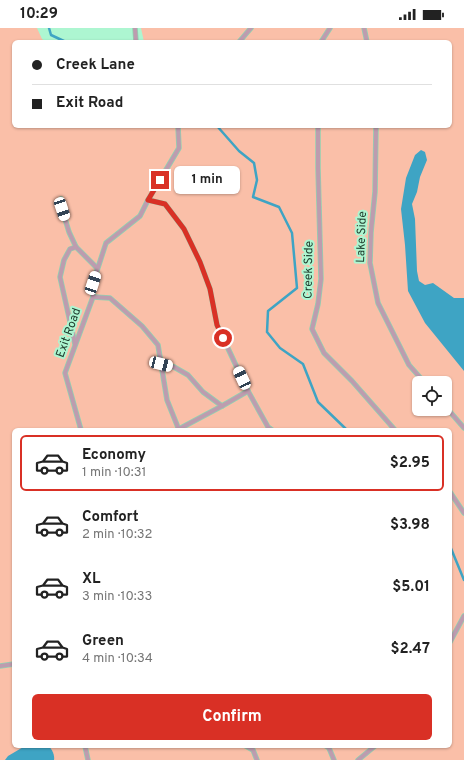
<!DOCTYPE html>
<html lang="en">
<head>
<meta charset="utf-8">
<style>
	body { margin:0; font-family:Overpass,sans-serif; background:#f6f6f6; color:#222; height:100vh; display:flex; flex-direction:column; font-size:15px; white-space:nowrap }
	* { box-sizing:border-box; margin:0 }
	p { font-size:13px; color:#767676 }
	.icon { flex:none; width:22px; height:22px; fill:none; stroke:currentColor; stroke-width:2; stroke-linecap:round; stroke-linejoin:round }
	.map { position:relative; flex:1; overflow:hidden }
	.side { position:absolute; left:12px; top:400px; width:440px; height:320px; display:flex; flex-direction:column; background:#fff; border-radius:6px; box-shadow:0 1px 3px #0004 }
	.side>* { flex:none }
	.hud { position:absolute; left:12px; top:12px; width:440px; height:88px; border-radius:6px; box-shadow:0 1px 3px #0004; display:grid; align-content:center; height:88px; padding:0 20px; background:#fff }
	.buttons { position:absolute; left:412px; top:348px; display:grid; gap:8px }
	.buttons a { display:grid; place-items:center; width:40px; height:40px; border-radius:6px; background:#fff; box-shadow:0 1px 3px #0004; font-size:20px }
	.end { position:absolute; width:18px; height:18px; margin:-9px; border:5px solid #d93025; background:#fff; box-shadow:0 0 0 2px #fff }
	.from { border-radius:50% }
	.bubble { position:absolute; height:28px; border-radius:6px; background:#fff; box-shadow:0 1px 3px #0004; font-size:13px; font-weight:700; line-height:28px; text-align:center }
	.car { position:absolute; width:12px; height:24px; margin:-12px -6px; border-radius:5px; box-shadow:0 0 3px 1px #0007; background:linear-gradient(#fff 24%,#345 0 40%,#fff 0 76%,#345 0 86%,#fff 0) }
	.hud b { display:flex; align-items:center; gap:14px; height:38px; font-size:15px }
	.hud b+b { border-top:1px solid #e0e0e0 }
	.hud i { width:10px; height:10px; background:#222 }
	ul { padding:7px 0 0; list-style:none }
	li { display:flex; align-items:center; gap:12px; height:56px; margin:0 8px 6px; padding:0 12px; border:2px solid transparent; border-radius:6px }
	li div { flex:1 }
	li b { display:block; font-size:15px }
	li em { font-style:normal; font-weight:700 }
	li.active { border-color:#d93025 }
	li>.icon { width:36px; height:36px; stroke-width:1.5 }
	.button { display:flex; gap:8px; margin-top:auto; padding:8px 20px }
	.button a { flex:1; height:46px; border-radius:6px; background:#d93025; color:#fff; font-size:16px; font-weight:700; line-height:46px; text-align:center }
	.status { display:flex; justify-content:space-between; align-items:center; height:28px; padding:0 20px; background:#fff; direction:ltr }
	.status svg { height:11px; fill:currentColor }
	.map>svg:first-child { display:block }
</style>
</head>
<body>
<div class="status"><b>10:29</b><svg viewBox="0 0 49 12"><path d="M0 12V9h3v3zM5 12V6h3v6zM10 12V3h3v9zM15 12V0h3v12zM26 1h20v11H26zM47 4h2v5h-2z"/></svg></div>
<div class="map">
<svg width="464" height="732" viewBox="0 0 464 732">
	<rect width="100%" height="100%" fill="#adf6d1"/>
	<!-- green -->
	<path fill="#fabfa8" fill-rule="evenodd" d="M0,0H37L42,11L46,14H14V98H450V14H144L141,0H464V732H0ZM419,355H445V381H419ZM14,402H450V718H14Z"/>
	<!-- water -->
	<g fill="#3ea4c4">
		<path d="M421,122L425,124L427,132L420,149L417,164L412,176L415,191L417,243L419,253L425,257L433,255L454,270H464V343L425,295L408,263L405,217L401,181L406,150L415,127Z"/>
		<path d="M25,718H48C52,720 55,728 54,732H5L8,728Z"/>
	</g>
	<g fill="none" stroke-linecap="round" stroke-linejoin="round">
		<!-- stream -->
		<g stroke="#3ea4c4" stroke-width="2.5">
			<path d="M49,0L51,7L66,14"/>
			<path d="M217,98L239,123L254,135L257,152L253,169L279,179L292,205L297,260L268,283L267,304L280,320L303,336L318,374L347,402"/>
			<path d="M450,518L464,552"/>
		</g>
		<defs>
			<g id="service">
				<path d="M135,0L136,14"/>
				<path d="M364,0L367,14"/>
				<path d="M239,14L251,0"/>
				<path d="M321,14L330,0"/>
				<path d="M318,98V140L321,251L318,276L312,301L324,325L352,353L395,402"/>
				<path d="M376,98L375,164L371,204L370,235L378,275L409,337L425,355"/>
				<path d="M61,171L62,181L69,204L76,219L97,240"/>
				<path d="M148,172L165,176L184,201L200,234L210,261L217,297L248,363L268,399L272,402"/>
				<path d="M93,269L110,270L142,298L158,317L167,372L179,402"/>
				<path d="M75,316L60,249L64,232L70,221L76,219"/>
				<path d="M161,336L174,339L188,347L203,364L222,378"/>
				<path d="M445,378L464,400"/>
				<path d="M179,401L222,378L248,363"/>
				<path d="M81,402L65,345L93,269V255L106,215L140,188L148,172L179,120L178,98"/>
				<path d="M450,464L464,485"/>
				<path d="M450,614L464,588"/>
				<path d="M0,638L14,636"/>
				<path d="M85,718L88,732"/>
				<path d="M246,718L253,722L257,732"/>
				<path d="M326,718L329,720L334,732"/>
				<path d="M358,732L375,718"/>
			</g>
		</defs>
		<!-- service casing -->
		<use href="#service" stroke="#91d2b1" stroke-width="5.5"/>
		<!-- service -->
		<use href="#service" stroke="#bd9caf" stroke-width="4"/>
	</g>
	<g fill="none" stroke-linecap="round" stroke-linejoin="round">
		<!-- route -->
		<path stroke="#d93025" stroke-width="5" d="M160,152L148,172L165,176L184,201L200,234L210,261L217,297L223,310"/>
	</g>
	<g text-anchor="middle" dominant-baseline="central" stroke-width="4" stroke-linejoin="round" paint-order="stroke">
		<!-- street labels -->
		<g font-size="12" fill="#224031" stroke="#adf6d1">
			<text transform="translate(362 209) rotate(-88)">Lake Side</text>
			<text transform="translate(309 242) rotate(-89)">Creek Side</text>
			<text transform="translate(69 305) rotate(-70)">Exit Road</text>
		</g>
	</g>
</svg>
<div class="buttons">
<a><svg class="icon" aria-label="locate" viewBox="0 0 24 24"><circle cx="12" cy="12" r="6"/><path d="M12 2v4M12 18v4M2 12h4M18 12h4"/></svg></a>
</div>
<i class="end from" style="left:223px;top:310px"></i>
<i class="end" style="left:160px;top:152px"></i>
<div class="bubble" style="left:174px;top:138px;width:66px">1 min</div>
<i class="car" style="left:62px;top:181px;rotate:162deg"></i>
<i class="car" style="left:93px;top:255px;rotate:18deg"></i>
<i class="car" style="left:161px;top:336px;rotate:104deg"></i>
<i class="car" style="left:242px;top:350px;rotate:335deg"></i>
<div class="hud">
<b><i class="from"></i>Creek Lane</b>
<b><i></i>Exit Road</b>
</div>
<section class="side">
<ul>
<li class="active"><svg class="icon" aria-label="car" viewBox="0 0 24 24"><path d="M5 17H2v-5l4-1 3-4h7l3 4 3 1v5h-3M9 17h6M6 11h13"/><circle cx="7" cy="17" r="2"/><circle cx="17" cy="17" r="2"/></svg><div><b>Economy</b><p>1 min · 10:31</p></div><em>$2.95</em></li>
<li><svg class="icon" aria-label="car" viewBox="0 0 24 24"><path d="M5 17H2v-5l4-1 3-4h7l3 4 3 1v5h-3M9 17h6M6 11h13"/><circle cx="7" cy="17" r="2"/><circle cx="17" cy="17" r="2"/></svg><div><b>Comfort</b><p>2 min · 10:32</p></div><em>$3.98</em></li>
<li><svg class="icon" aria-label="car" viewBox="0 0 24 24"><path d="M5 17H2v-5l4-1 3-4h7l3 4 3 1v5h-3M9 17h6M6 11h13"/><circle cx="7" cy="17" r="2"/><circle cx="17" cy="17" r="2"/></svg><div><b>XL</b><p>3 min · 10:33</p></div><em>$5.01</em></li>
<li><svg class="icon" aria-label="car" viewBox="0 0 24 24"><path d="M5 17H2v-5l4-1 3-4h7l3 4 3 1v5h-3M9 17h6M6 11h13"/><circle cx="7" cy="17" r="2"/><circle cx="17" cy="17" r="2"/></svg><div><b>Green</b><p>4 min · 10:34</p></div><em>$2.47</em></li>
</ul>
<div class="button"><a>Confirm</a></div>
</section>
</div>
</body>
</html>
